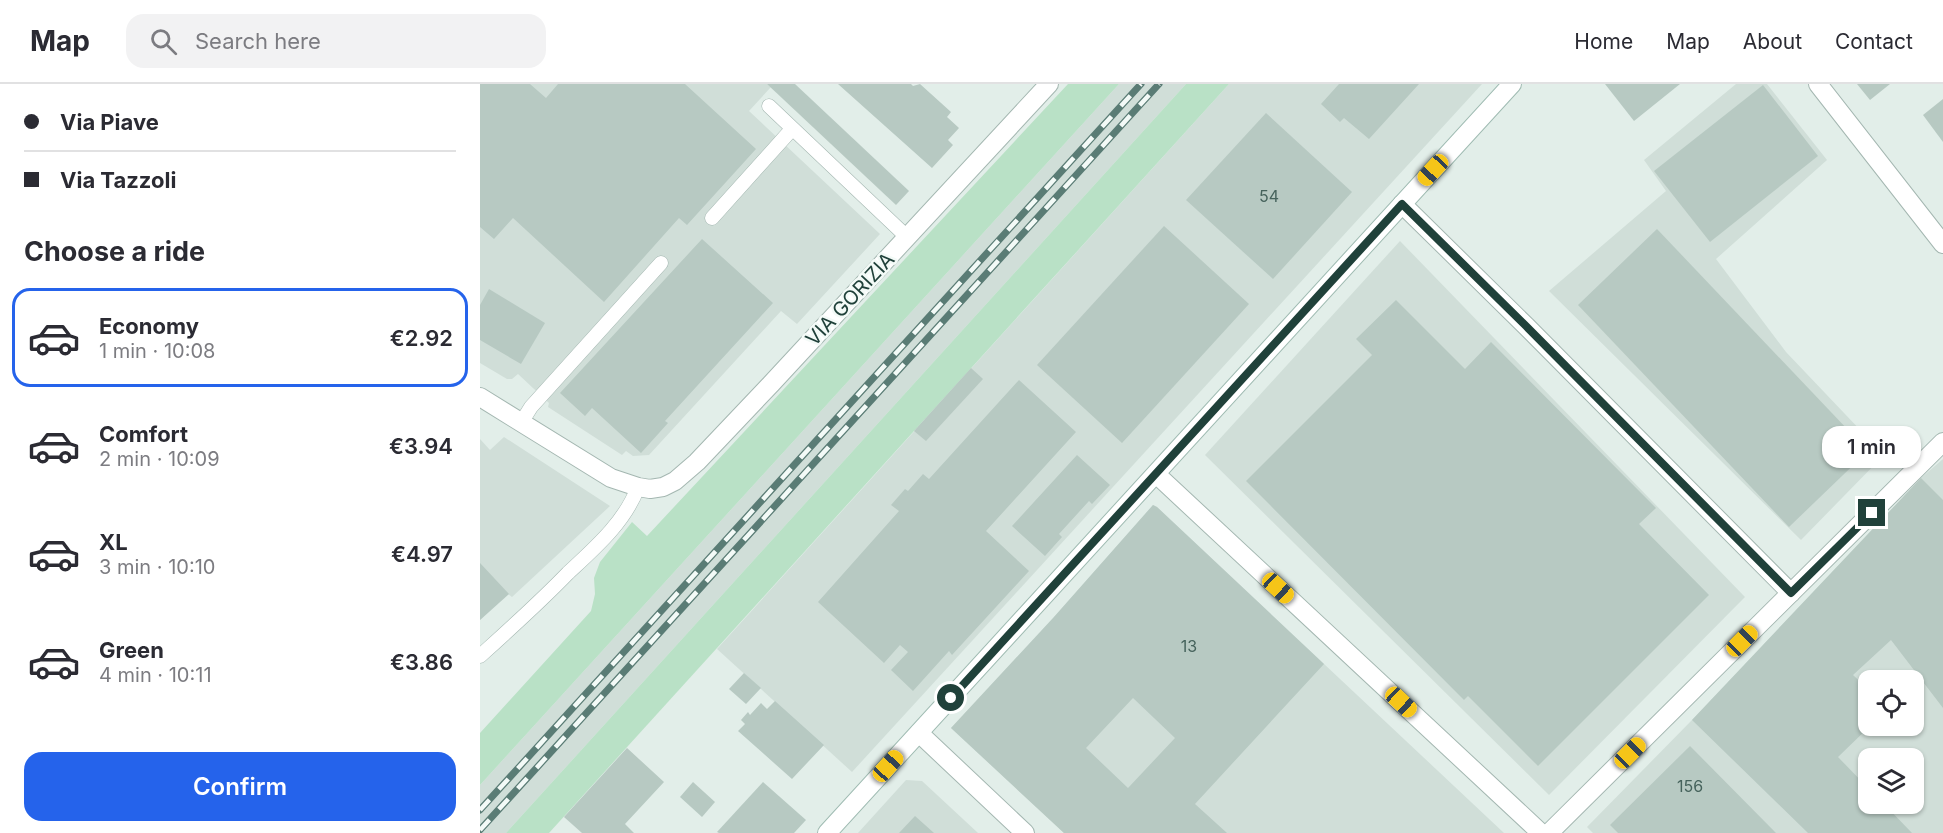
<!DOCTYPE html>
<html lang="en">
<head>
<meta charset="utf-8">
<style>
	body { margin:0; font-family:Inter,sans-serif; background:#f2f2f3; color:#2b2b33; height:100vh; display:flex; flex-direction:column; font-size:22px; white-space:nowrap }
	* { box-sizing:border-box; margin:0 }
	p { font-size:20px; color:#7c7c81 }
	.icon { flex:none; width:33px; height:33px; fill:none; stroke:currentColor; stroke-width:2; stroke-linecap:round; stroke-linejoin:round }
	.map { position:relative; flex:1; overflow:hidden }
	.side { display:flex; flex-direction:column; background:#fff; width:480px }
	.side>* { flex:none }
	.banner { display:grid; align-content:center; height:132px; padding:0 24px; background:#fff }
	.tools { position:absolute; left:1378px; top:586px; display:grid; gap:12px }
	.tools a { display:grid; place-items:center; width:66px; height:66px; border-radius:12px; background:#fff; box-shadow:0 2px 4px #0004; font-size:30px }
	.end { position:absolute; width:27px; height:27px; margin:-14px; border:8px solid #20413a; background:#fff; box-shadow:0 0 0 3px #fff }
	.from { border-radius:50% }
	.bubble { position:absolute; height:42px; border-radius:18px; background:#fff; box-shadow:0 2px 4px #0004; font-size:20px; font-weight:600; line-height:42px; text-align:center }
	.car { position:absolute; width:18px; height:36px; margin:-18px -9px; border-radius:8px; box-shadow:0 0 4px 2px #0007; background:linear-gradient(#f5c518 24%,#345 0 40%,#f5c518 0 76%,#345 0 86%,#f5c518 0) }
	.banner b { display:flex; align-items:center; gap:21px; height:57px; font-size:22px }
	.banner b+b { border-top:2px solid #e1e1e2 }
	.banner i { width:15px; height:15px; background:#2b2b33 }
	ul { padding:0; list-style:none }
	li { display:flex; align-items:center; gap:18px; height:99px; margin:0 12px 9px; padding:0 12px; border:3px solid transparent; border-radius:18px }
	li div { flex:1 }
	li b { display:block; font-size:22px }
	li em { font-style:normal; font-weight:600 }
	li.active { border-color:#2563eb }
	li>.icon { width:54px; height:54px; stroke-width:1.5 }
	h2 { padding:0 24px; font-size:27px; line-height:72px }
	.cta { display:flex; gap:12px; margin-top:auto; padding:12px 24px }
	.cta a { flex:1; height:69px; border-radius:18px; background:#2563eb; color:#fff; font-size:24px; font-weight:600; line-height:69px; text-align:center }
	header { display:flex; align-items:center; gap:36px; box-sizing:border-box; height:84px; padding:0 30px; background:#fff; border-bottom:2px solid #e1e1e2 }
	header strong { font-size:28px }
	nav { display:flex; gap:33px; margin-inline-start:auto; font-size:21px }
	.search { width:420px; height:54px; background:#f2f2f3; display:flex; align-items:center; gap:15px; box-sizing:border-box; padding:0 21px; border-radius:18px; color:#7c7c81; font-size:22px }
	main { display:flex; flex:1; min-height:0 }
	.map>svg:first-child { display:block }
</style>
</head>
<body>
<header>
<strong>Map</strong>
<div class="search"><svg class="icon" aria-label="search" viewBox="0 0 24 24"><circle cx="10" cy="10" r="6"/><path d="M15 15l6 6"/></svg>Search here</div>
<nav><a>Home</a><a>Map</a><a>About</a><a>Contact</a></nav>
</header>
<main>
<section class="side">
<div class="banner">
<b><i class="from"></i>Via Piave</b>
<b><i></i>Via Tazzoli</b>
</div>
<h2>Choose a ride</h2>
<ul>
<li class="active"><svg class="icon" aria-label="car" viewBox="0 0 24 24"><path d="M5 17H2v-5l4-1 3-4h7l3 4 3 1v5h-3M9 17h6M6 11h13"/><circle cx="7" cy="17" r="2"/><circle cx="17" cy="17" r="2"/></svg><div><b>Economy</b><p>1 min · 10:08</p></div><em>€2.92</em></li>
<li><svg class="icon" aria-label="car" viewBox="0 0 24 24"><path d="M5 17H2v-5l4-1 3-4h7l3 4 3 1v5h-3M9 17h6M6 11h13"/><circle cx="7" cy="17" r="2"/><circle cx="17" cy="17" r="2"/></svg><div><b>Comfort</b><p>2 min · 10:09</p></div><em>€3.94</em></li>
<li><svg class="icon" aria-label="car" viewBox="0 0 24 24"><path d="M5 17H2v-5l4-1 3-4h7l3 4 3 1v5h-3M9 17h6M6 11h13"/><circle cx="7" cy="17" r="2"/><circle cx="17" cy="17" r="2"/></svg><div><b>XL</b><p>3 min · 10:10</p></div><em>€4.97</em></li>
<li><svg class="icon" aria-label="car" viewBox="0 0 24 24"><path d="M5 17H2v-5l4-1 3-4h7l3 4 3 1v5h-3M9 17h6M6 11h13"/><circle cx="7" cy="17" r="2"/><circle cx="17" cy="17" r="2"/></svg><div><b>Green</b><p>4 min · 10:11</p></div><em>€3.86</em></li>
</ul>
<div class="cta"><a>Confirm</a></div>
</section>
<div class="map">
<svg width="1463" height="749" viewBox="0 0 1463 749">
	<rect width="100%" height="100%" fill="#e2eee9"/>
	<!-- built -->
	<g fill="#d0ded8" fill-rule="evenodd">
		<path d="M0,0H287L291,3L269,27L400,150L317,240L301,227L169,371L153,372L146,367L142,371L68,323L69,319L38,290L32,295H27L0,279Z"/>
		<path d="M639,0H706L26,749H0V701Z"/>
		<path d="M749,0H1002L372,688L237,565Z"/>
		<path d="M1256,0H1287L1347,76L1236,175L1306,268L1404,371L1321,456L1069,207L1186,107L1164,76Z"/>
		<path d="M920,157L1265,513L1069,711L725,371Z"/>
		<path d="M24,353L130,422L32,513L28,510L0,536V355L10,366Z"/>
		<path d="M1463,375V749H1113L1107,743L1212,636L1441,394ZM1389,597H1434V642H1389ZM1389,675H1434V720H1389Z"/>
		<path d="M673,421L677,423L1024,749H584L471,644L574,533Z"/>
		<path d="M426,696L442,697L498,749H378Z"/>
	</g>
	<!-- green -->
	<g fill="#b9e1c6">
		<path d="M588,0H639L0,701V649L111,527L115,510L114,494L120,478L152,438L167,452Z"/>
		<path d="M706,0H749L69,749H26Z"/>
	</g>
	<!-- building -->
	<g fill="#b7c9c2" fill-rule="evenodd">
		<path d="M0,0H50L66,14L78,0H205L276,65L207,141L199,134L124,218L33,134L14,155L0,143Z"/>
		<path d="M287,0H315L429,107L416,121Z"/>
		<path d="M358,0H431L433,2L440,0L471,28L467,33L479,44L468,56L473,61L452,84Z"/>
		<path d="M859,0H939L889,55L864,34L860,38L841,20Z"/>
		<path d="M1125,0H1200L1154,37Z"/>
		<path d="M1377,0H1410L1390,16Z"/>
		<path d="M1283,1L1338,72L1230,158L1174,87Z"/>
		<path d="M1463,15V58L1443,31Z"/>
		<path d="M786,29L872,108L793,195L706,116Z"/>
		<path d="M684,142L769,220L642,359L557,281Z"/>
		<path d="M1177,145L1388,367L1309,443L1098,221Z"/>
		<path d="M222,155L293,219L185,337L188,339L161,369L112,324L105,332L80,309Z"/>
		<path d="M9,205L65,239L41,280L0,256V221Z"/>
		<path d="M916,216L985,285L1011,258L1176,424L1159,440L1229,511L1058,682L988,612L984,616L766,397L892,271L876,255Z"/>
		<path d="M491,284L503,295L446,357L434,347Z"/>
		<path d="M539,296L596,348L506,447L549,487L472,571L469,567L433,607L411,586L428,568L420,561L404,579L338,518L419,427L411,421L425,405L428,407L443,390L449,395Z"/>
		<path d="M597,371L630,401L612,420L609,417L579,450L582,453L565,472L532,442Z"/>
		<path d="M1441,394L1463,416V624L1411,556L1373,591L1389,606V643L1358,673L1389,705V720H1404L1432,749H1328L1212,636Z"/>
		<path d="M673,421L677,423L844,580L715,720L747,749H584L471,644L574,533ZM653,614L695,654L648,704L606,664Z"/>
		<path d="M0,479L29,510L0,536Z"/>
		<path d="M264,589L281,604L266,620L249,605Z"/>
		<path d="M295,617L344,661L312,695L258,647L265,640L261,636L268,628L270,631L281,619L287,625Z"/>
		<path d="M1210,662L1296,749H1138L1130,741Z"/>
		<path d="M147,664L184,698L145,740L154,749H102L84,733Z"/>
		<path d="M213,698L235,718L222,733L200,713Z"/>
		<path d="M283,698L326,736L314,749H239L237,748Z"/>
		<path d="M435,732L454,749H419Z"/>
	</g>
	<g fill="none" stroke-linecap="round" stroke-linejoin="round">
		<defs>
			<g id="lane">
				<path d="M289,22L427,153"/>
				<path d="M232,134L312,45"/>
				<path d="M41,339L51,323L181,179"/>
				<path d="M0,572C30,545 60,518 88,489C115,464 145,438 158,403"/>
			</g>
			<g id="street">
				<path d="M1338,0L1463,160"/>
				<path d="M922,120L1046,242L1311,509"/>
				<path d="M0,313L131,394L158,403L170,405L183,403L195,397L217,378L291,300L569,0"/>
				<path d="M676,390L1061,749"/>
				<path d="M439,649L545,749"/>
				<path d="M1069,749L1463,358"/>
			</g>
			<path id="secondary" d="M347,749L1032,0"/>
		</defs>
		<!-- lane casing -->
		<use href="#lane" stroke="#a4b7b1" stroke-width="15"/>
		<!-- street casing -->
		<use href="#street" stroke="#a4b7b1" stroke-width="20"/>
		<!-- secondary casing -->
		<use href="#secondary" stroke="#9fbbb2" stroke-width="20"/>
		<!-- lane -->
		<use href="#lane" stroke="#fff" stroke-width="14"/>
		<!-- street -->
		<use href="#street" stroke="#fff" stroke-width="18"/>
		<!-- secondary -->
		<use href="#secondary" stroke="#fff" stroke-width="18"/>
		<defs>
			<g id="rail">
				<path d="M0,726L661,0"/>
				<path d="M0,746L679,0"/>
			</g>
		</defs>
		<!-- rail casing -->
		<use href="#rail" stroke="#5a7c75" stroke-width="7"/>
		<!-- rail -->
		<use href="#rail" stroke="#f3faf7" stroke-width="4.5" stroke-dasharray="14" stroke-linecap="butt"/>
	</g>
	<g fill="none" stroke-linecap="round" stroke-linejoin="round">
		<!-- route -->
		<path stroke="#20413a" stroke-width="8" d="M471,614L922,120L1046,242L1311,509L1392,429"/>
	</g>
	<g text-anchor="middle" dominant-baseline="central" stroke-width="5" stroke-linejoin="round" paint-order="stroke">
		<!-- number labels -->
		<g font-size="16" fill="#46635c">
			<text x="789" y="112">54</text>
			<text x="709" y="562">13</text>
			<text x="1210" y="702">156</text>
		</g>
		<!-- street labels -->
		<g font-size="20" fill="#20413a" stroke="#f3faf7">
			<text transform="translate(370 215) rotate(-47)">VIA GORIZIA</text>
		</g>
	</g>
</svg>
<div class="tools">
<a><svg class="icon" aria-label="locate" viewBox="0 0 24 24"><circle cx="12" cy="12" r="6"/><path d="M12 2v4M12 18v4M2 12h4M18 12h4"/></svg></a>
<a><svg class="icon" aria-label="layers" viewBox="0 0 24 24"><path d="M12 4l9 5-9 5-9-5zM3 14l9 5 9-5"/></svg></a>
</div>
<i class="end from" style="left:471px;top:614px"></i>
<i class="end" style="left:1392px;top:429px"></i>
<div class="bubble" style="left:1342px;top:342px;width:99px">1 min</div>
<i class="car" style="left:953px;top:86px;rotate:223deg"></i>
<i class="car" style="left:798px;top:504px;rotate:133deg"></i>
<i class="car" style="left:1262px;top:557px;rotate:45deg"></i>
<i class="car" style="left:921px;top:618px;rotate:133deg"></i>
<i class="car" style="left:1150px;top:669px;rotate:45deg"></i>
<i class="car" style="left:408px;top:682px;rotate:42deg"></i>
</div>
</main>
</body>
</html>
